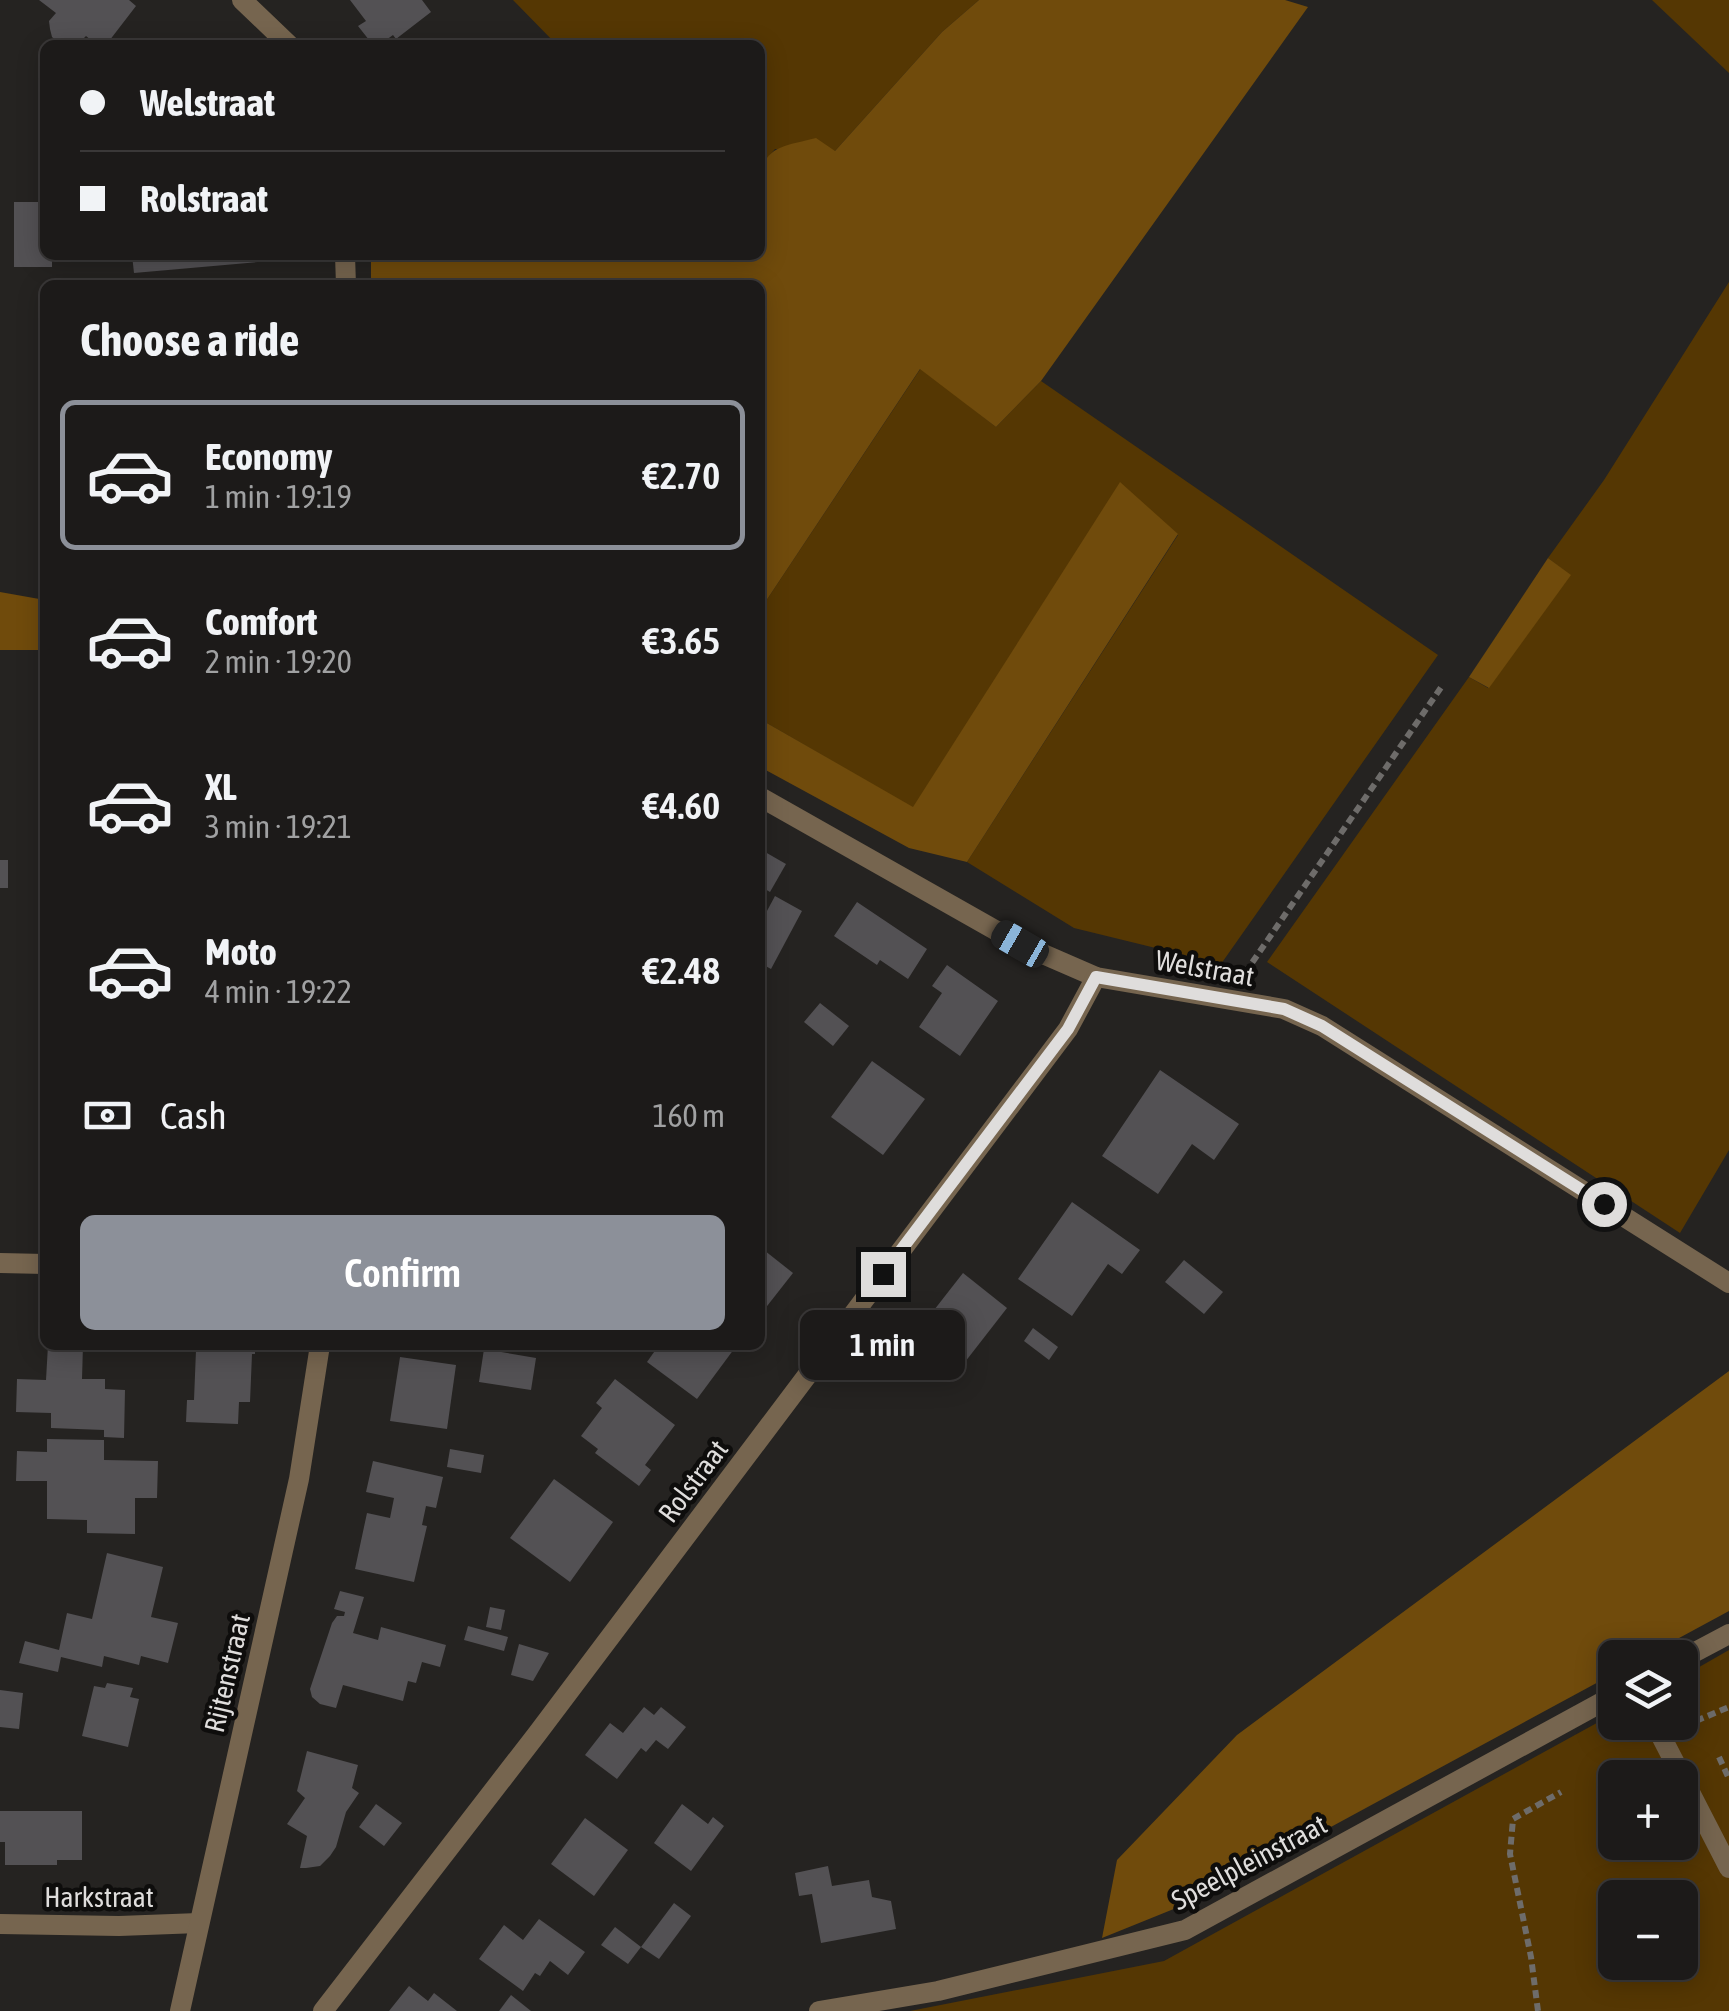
<!DOCTYPE html>
<html lang="en">
<head>
<meta charset="utf-8">
<style>
	body { margin:0; font-family:"Asap Condensed",sans-serif; background:#252322; color:#f1f3f6; height:100vh; display:flex; flex-direction:column; font-size:38px; white-space:nowrap }
	* { box-sizing:border-box; margin:0 }
	p { font-size:32px; color:#a0a1a2 }
	.icon { flex:none; width:55px; height:55px; fill:none; stroke:currentColor; stroke-width:2; stroke-linecap:round; stroke-linejoin:round }
	.map { position:relative; flex:1; overflow:hidden }
	.sheet { position:absolute; left:40px; top:280px; width:725px; height:1070px; display:flex; flex-direction:column; background:#1c1a19; border-radius:15px; box-shadow:0 5px 25px #0003,0 0 0 2px #3a3838 }
	.sheet>* { flex:none }
	.guide { position:absolute; left:40px; top:40px; width:725px; height:220px; border-radius:15px; box-shadow:0 5px 25px #0003,0 0 0 2px #3a3838; display:grid; align-content:center; height:220px; padding:0 40px; background:#1c1a19 }
	.buttons { position:absolute; left:1598px; top:1640px; display:grid; gap:20px }
	.buttons a { display:grid; place-items:center; width:100px; height:100px; border-radius:15px; background:#1c1a19; box-shadow:0 5px 25px #0003,0 0 0 2px #3a3838; font-size:50px }
	.end { position:absolute; width:45px; height:45px; margin:-22px; border:12px solid #dfdddc; background:#111; box-shadow:0 0 0 5px #111 }
	.from { border-radius:50% }
	.bubble { position:absolute; height:70px; border-radius:15px; background:#1c1a19; box-shadow:0 5px 25px #0003,0 0 0 2px #3a3838; font-size:32px; font-weight:600; line-height:70px; text-align:center }
	.car { position:absolute; width:30px; height:60px; margin:-30px -15px; border-radius:12px; box-shadow:0 0 8px 2px #0007; background:linear-gradient(#222 24%,#8ab4d8 0 40%,#222 0 76%,#8ab4d8 0 86%,#222 0) }
	.guide b { display:flex; align-items:center; gap:35px; height:95px; font-size:38px }
	.guide b+b { border-top:2px solid #3a3838 }
	.guide i { width:25px; height:25px; background:#f1f3f6 }
	ul { padding:0; list-style:none }
	li { display:flex; align-items:center; gap:30px; height:150px; margin:0 20px 15px; padding:0 20px; border:5px solid transparent; border-radius:15px }
	li div { flex:1 }
	li b { display:block; font-size:38px }
	li em { font-style:normal; font-weight:600 }
	li.current { border-color:#8c9099 }
	li>.icon { width:90px; height:90px; stroke-width:1.5 }
	h2 { padding:0 40px; font-size:45px; line-height:120px }
	.pay { display:flex; align-items:center; gap:25px; height:110px; padding:0 40px; font-size:38px }
	.pay p { margin-inline-start:auto }
	.cta { display:flex; gap:20px; margin-top:auto; padding:20px 40px }
	.cta a { flex:1; height:115px; border-radius:15px; background:#8c9099; color:#fff; font-size:40px; font-weight:600; line-height:115px; text-align:center }
	.map>svg:first-child { display:block }
</style>
</head>
<body>
<div class="map">
<svg width="1729" height="2011" viewBox="0 0 1729 2011">
	<rect width="100%" height="100%" fill="#252321"/>
	<!-- green -->
	<g fill="#553703" fill-rule="evenodd">
		<path d="M513,0H979L942,32L835,151L775,149L760,167V45H557Z"/>
		<path d="M1652,0H1729V73Z"/>
		<path d="M1729,282V1150L1680,1233L1267,962L1469,677L1488,688L1570,575L1548,558L1604,480Z"/>
		<path d="M921,368L996,427L1041,381L1438,655L1221,964L1074,928L967,862L1178,535L1120,483L913,808L760,719V610Z"/>
		<path d="M1729,1650V2011H910L1164,1961L1615,1713V1722H1680V1678ZM1615,1778H1680V1842H1615ZM1615,1898H1680V1962H1615Z"/>
	</g>
	<!-- forest -->
	<g fill="#704b0c">
		<path d="M979,0H1285L1308,7L1041,381L996,427L920,369L760,610V285H371V255H760V215L764,212C759,203 760,198 760,188C760,146 781,147 816,138L835,151L942,32Z"/>
		<path d="M1120,482L1178,534L967,862L909,848L760,767V719L913,807Z"/>
		<path d="M1548,558L1571,575L1489,688L1469,677Z"/>
		<path d="M0,592L45,600V650H0Z"/>
		<path d="M1729,1371V1611L1644,1657L1615,1658V1673L1196,1900L1102,1938L1117,1860L1237,1735Z"/>
	</g>
	<!-- building -->
	<g fill="#535154">
		<path d="M39,0H129L136,6L106,45H97L86,36L78,44L61,45L52,37L50,29L49,21L56,13Z"/>
		<path d="M350,0H422L431,12L396,39L393,35L379,45H373L358,26L366,21Z"/>
		<path d="M14,202H45V255H52V267H14Z"/>
		<path d="M132,255H257L258,262L134,273Z"/>
		<path d="M760,849L786,864L770,892L760,886Z"/>
		<rect x="0" y="860" width="8" height="28"/>
		<path d="M775,896L802,911L771,969L760,963V924Z"/>
		<path d="M857,902L927,949L908,979L880,960L877,965L834,936Z"/>
		<path d="M947,965L998,1001L960,1056L919,1027L942,993L932,986Z"/>
		<path d="M820,1003L849,1026L833,1046L804,1022Z"/>
		<path d="M872,1061L925,1099L883,1155L831,1117Z"/>
		<path d="M1160,1070L1239,1124L1214,1160L1192,1144L1158,1194L1102,1156Z"/>
		<path d="M1072,1202L1140,1250L1122,1274L1108,1264L1072,1316L1018,1279Z"/>
		<path d="M760,1247L793,1273L760,1315Z"/>
		<path d="M1184,1260L1223,1292L1204,1314L1165,1282Z"/>
		<path d="M963,1273L1007,1308L965,1362L920,1328Z"/>
		<path d="M1033,1328L1058,1347L1049,1360L1024,1341Z"/>
		<path d="M48,1345H83L82,1379H105V1389L125,1390L124,1438L104,1437V1430L51,1428V1413L16,1412L17,1379L46,1380Z"/>
		<path d="M205,1345H255V1354H252L250,1402H239L238,1424L186,1422L187,1400H194L196,1350L205,1351Z"/>
		<path d="M659,1345H737L697,1399L647,1362Z"/>
		<path d="M484,1349L536,1358L531,1390L479,1382Z"/>
		<path d="M400,1357L456,1365L447,1429L390,1421Z"/>
		<path d="M615,1379L675,1425L645,1465L651,1470L639,1486L595,1453L598,1449L581,1436L602,1408L596,1403Z"/>
		<path d="M47,1439L104,1440V1460L158,1461L157,1498H135V1534L87,1533V1520L47,1519V1481H16L17,1451L47,1452Z"/>
		<path d="M450,1449L484,1455L481,1473L447,1467Z"/>
		<path d="M373,1461L443,1477L436,1508L426,1506L422,1525L427,1526L414,1582L355,1569L367,1513L390,1518L394,1498L366,1492Z"/>
		<path d="M554,1479L613,1522L570,1582L510,1538Z"/>
		<path d="M107,1553L163,1567L151,1617L178,1623L168,1663L141,1656L139,1665L104,1656L102,1667L61,1657L58,1672L19,1663L25,1641L59,1650L67,1613L92,1619Z"/>
		<path d="M340,1591L364,1597L353,1633L378,1640L381,1627L446,1645L440,1667L422,1662L416,1683L408,1681L403,1701L343,1685L336,1708L320,1704L312,1697L310,1689L332,1623L337,1616H344L345,1612L334,1609Z"/>
		<path d="M490,1607L505,1610L501,1630L486,1627Z"/>
		<path d="M468,1626L508,1637L504,1651L464,1640Z"/>
		<path d="M519,1644L549,1653L533,1681L511,1675Z"/>
		<path d="M107,1683L133,1688L130,1697L139,1699L128,1747L82,1736L94,1686L105,1688Z"/>
		<path d="M0,1690L23,1693L19,1729L0,1727Z"/>
		<path d="M644,1707L654,1715L661,1707L686,1727L668,1749L656,1740L646,1752L641,1748L617,1779L585,1755L610,1723L623,1733Z"/>
		<path d="M307,1751L358,1765L352,1788L359,1793L346,1812L336,1847L330,1856L320,1866L306,1868H300L307,1836L287,1824L305,1798L297,1791Z"/>
		<path d="M376,1804L402,1823L384,1846L359,1827Z"/>
		<path d="M682,1804L708,1824L713,1817L724,1826L691,1871L654,1843Z"/>
		<path d="M0,1811H82V1860H57V1865H5V1842H0Z"/>
		<path d="M585,1818L628,1850L594,1896L551,1864Z"/>
		<path d="M828,1866L832,1886L869,1880L872,1897L891,1901L896,1929L821,1943L812,1894L799,1896L795,1873Z"/>
		<path d="M674,1903L691,1916L659,1959L641,1947Z"/>
		<path d="M539,1919L585,1952L568,1975L550,1961L540,1976L535,1973L523,1991L479,1959L504,1925L523,1940Z"/>
		<path d="M615,1927L641,1947L628,1964L601,1945Z"/>
		<path d="M409,1986L428,2001L434,1993L457,2011H389Z"/>
		<path d="M511,1995L531,2011H499Z"/>
	</g>
	<g fill="none" stroke-linecap="round" stroke-linejoin="round">
		<!-- path -->
		<g stroke="#6e6c6a" stroke-width="6" stroke-dasharray="8 5" stroke-linecap="butt">
			<path d="M1245,973L1442,686"/>
			<path d="M1684,1726L1729,1707"/>
			<path d="M1719,1757L1729,1779"/>
			<path d="M1538,2011L1531,1957L1510,1854L1513,1819L1561,1792"/>
		</g>
		<!-- lane -->
		<path stroke="#76654f" stroke-width="20" d="M1649,1722L1661,1736L1729,1868"/>
		<!-- street -->
		<g stroke="#76654f" stroke-width="20">
			<path d="M242,0L289,45"/>
			<path d="M345,255L346,285"/>
			<path d="M760,797L1020,944L1096,977L1284,1009L1322,1026L1729,1283"/>
			<path d="M0,1263L45,1264"/>
			<path d="M1680,1660L1729,1634"/>
			<path d="M0,1924L119,1926L199,1923"/>
			<path d="M180,2011L299,1479L320,1345"/>
			<path d="M323,2011L537,1734L1068,1029L1096,977"/>
			<path d="M819,2011L938,1991L1185,1930L1615,1695"/>
		</g>
	</g>
	<g fill="none" stroke-linecap="round" stroke-linejoin="round">
		<!-- route -->
		<path stroke="#dfdddc" stroke-width="12" d="M883,1274L1068,1029L1096,977L1284,1009L1322,1026L1604,1204"/>
	</g>
	<g text-anchor="middle" dominant-baseline="central" stroke-width="9" stroke-linejoin="round" paint-order="stroke">
		<!-- street labels -->
		<g font-size="28" fill="#dfdddc" stroke="#0e0d0c">
			<text transform="translate(1205 968) rotate(10)">Welstraat</text>
			<text transform="translate(693 1481) rotate(-53)">Rolstraat</text>
			<text transform="translate(227 1673) rotate(-77)">Rijtenstraat</text>
			<text transform="translate(1249 1862) rotate(-28)">Speelpleinstraat</text>
			<text x="99" y="1897">Harkstraat</text>
		</g>
	</g>
</svg>
<div class="buttons">
<a><svg class="icon" aria-label="layers" viewBox="0 0 24 24"><path d="M12 4l9 5-9 5-9-5zM3 14l9 5 9-5"/></svg></a>
<a>+</a>
<a>−</a>
</div>
<i class="end from" style="left:1604px;top:1204px"></i>
<i class="end" style="left:883px;top:1274px"></i>
<div class="bubble" style="left:800px;top:1310px;width:165px">1 min</div>
<i class="car" style="left:1020px;top:944px;rotate:300deg"></i>
<div class="guide">
<b><i class="from"></i>Welstraat</b>
<b><i></i>Rolstraat</b>
</div>
<section class="sheet">
<h2>Choose a ride</h2>
<ul>
<li class="current"><svg class="icon" aria-label="car" viewBox="0 0 24 24"><path d="M5 17H2v-5l4-1 3-4h7l3 4 3 1v5h-3M9 17h6M6 11h13"/><circle cx="7" cy="17" r="2"/><circle cx="17" cy="17" r="2"/></svg><div><b>Economy</b><p>1 min · 19:19</p></div><em>€2.70</em></li>
<li><svg class="icon" aria-label="car" viewBox="0 0 24 24"><path d="M5 17H2v-5l4-1 3-4h7l3 4 3 1v5h-3M9 17h6M6 11h13"/><circle cx="7" cy="17" r="2"/><circle cx="17" cy="17" r="2"/></svg><div><b>Comfort</b><p>2 min · 19:20</p></div><em>€3.65</em></li>
<li><svg class="icon" aria-label="car" viewBox="0 0 24 24"><path d="M5 17H2v-5l4-1 3-4h7l3 4 3 1v5h-3M9 17h6M6 11h13"/><circle cx="7" cy="17" r="2"/><circle cx="17" cy="17" r="2"/></svg><div><b>XL</b><p>3 min · 19:21</p></div><em>€4.60</em></li>
<li><svg class="icon" aria-label="car" viewBox="0 0 24 24"><path d="M5 17H2v-5l4-1 3-4h7l3 4 3 1v5h-3M9 17h6M6 11h13"/><circle cx="7" cy="17" r="2"/><circle cx="17" cy="17" r="2"/></svg><div><b>Moto</b><p>4 min · 19:22</p></div><em>€2.48</em></li>
</ul>
<div class="pay"><svg class="icon" aria-label="cash" viewBox="0 0 24 24"><path d="M3 7h18v10H3z"/><circle cx="12" cy="12" r="2"/></svg>Cash<p>160 m</p></div>
<div class="cta"><a>Confirm</a></div>
</section>
</div>
</body>
</html>
